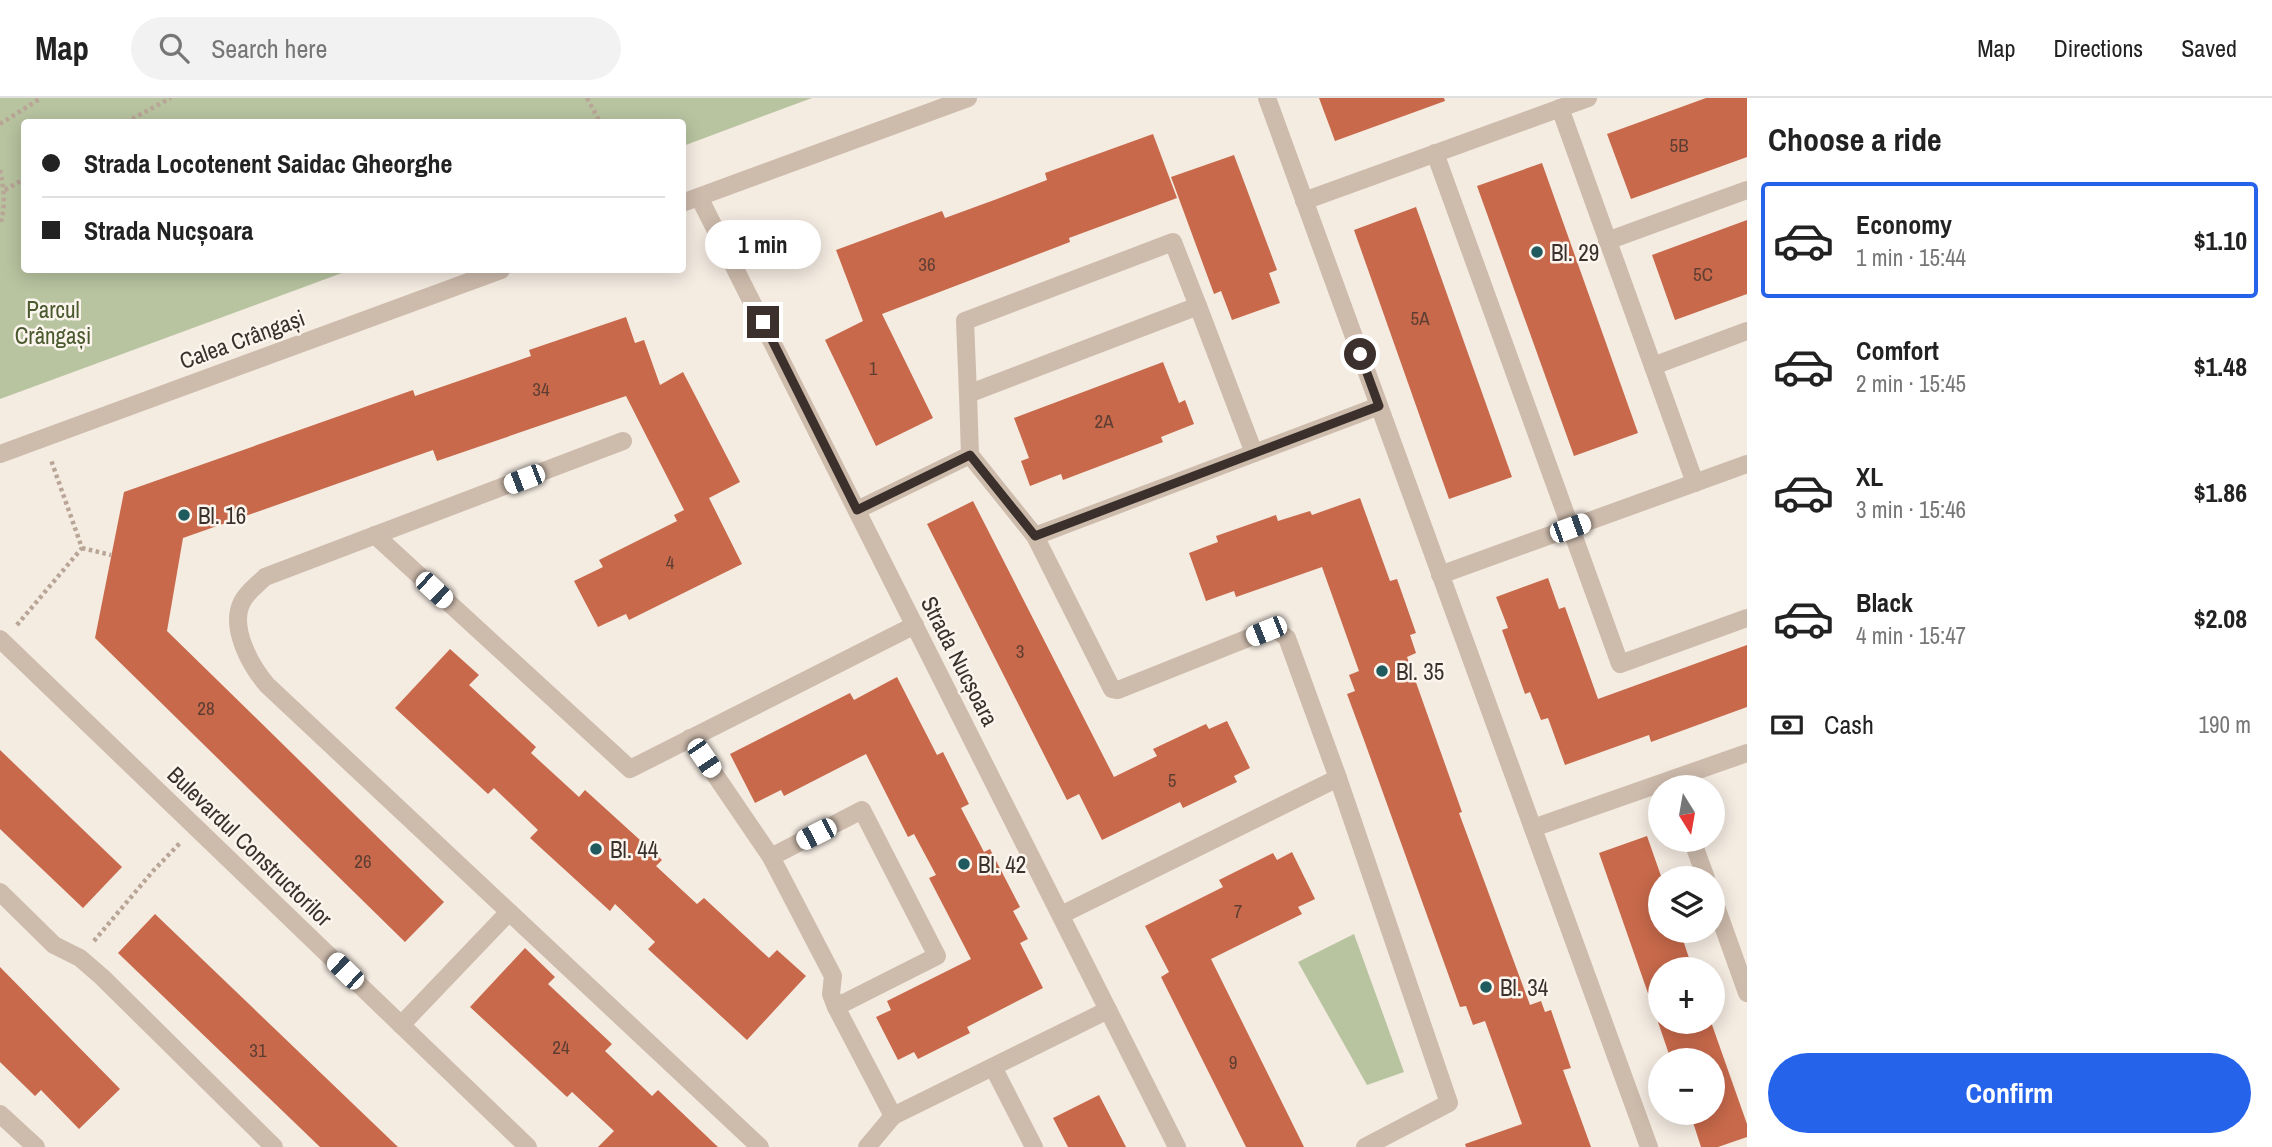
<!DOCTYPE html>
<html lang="en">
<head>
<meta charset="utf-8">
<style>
	body { margin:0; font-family:"Archivo Narrow",sans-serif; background:#f2f2f2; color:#222; height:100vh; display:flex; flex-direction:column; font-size:26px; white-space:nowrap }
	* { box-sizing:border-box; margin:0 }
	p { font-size:23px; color:#767676 }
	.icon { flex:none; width:38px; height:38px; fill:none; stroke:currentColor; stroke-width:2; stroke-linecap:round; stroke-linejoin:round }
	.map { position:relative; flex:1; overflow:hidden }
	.panel { display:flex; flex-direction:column; background:#fff; width:525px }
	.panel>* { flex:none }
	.top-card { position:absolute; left:21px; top:21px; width:665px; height:154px; border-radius:7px; box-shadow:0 4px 18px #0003; display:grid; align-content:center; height:154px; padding:0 21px; background:#fff }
	.needle { width:46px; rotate:169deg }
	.fabs { position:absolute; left:1648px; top:677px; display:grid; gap:14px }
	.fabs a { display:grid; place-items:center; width:77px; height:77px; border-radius:50%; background:#fff; box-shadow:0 4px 18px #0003; font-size:35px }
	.end { position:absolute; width:32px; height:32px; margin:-16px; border:9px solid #3b302b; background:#fff; box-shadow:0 0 0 4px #fff }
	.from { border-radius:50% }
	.bubble { position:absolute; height:49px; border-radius:24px; background:#fff; box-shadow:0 4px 18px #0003; font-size:23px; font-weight:700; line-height:49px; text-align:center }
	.car { position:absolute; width:21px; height:42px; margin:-21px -10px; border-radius:9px; box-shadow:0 0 5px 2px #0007; background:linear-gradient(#fff 24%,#345 0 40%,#fff 0 76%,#345 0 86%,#fff 0) }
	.top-card b { display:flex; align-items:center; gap:24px; height:66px; font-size:26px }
	.top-card b+b { border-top:2px solid #e0e0e0 }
	.top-card i { width:18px; height:18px; background:#222 }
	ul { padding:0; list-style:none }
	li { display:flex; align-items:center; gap:21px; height:116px; margin:0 14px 10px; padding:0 7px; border:4px solid transparent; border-radius:7px }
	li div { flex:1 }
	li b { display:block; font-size:26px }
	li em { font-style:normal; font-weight:700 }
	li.on { border-color:#2563eb }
	li>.icon { width:63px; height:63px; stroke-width:1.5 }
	h2 { padding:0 21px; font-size:32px; line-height:84px }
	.pay { display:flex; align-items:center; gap:18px; height:77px; padding:0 21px; font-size:26px }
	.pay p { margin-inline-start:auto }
	.primary-button { display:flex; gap:14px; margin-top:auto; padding:14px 21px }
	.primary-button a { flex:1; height:80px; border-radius:42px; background:#2563eb; color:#fff; font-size:28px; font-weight:700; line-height:80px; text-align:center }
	header { display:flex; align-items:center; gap:42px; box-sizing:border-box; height:98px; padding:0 35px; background:#fff; border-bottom:2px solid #e0e0e0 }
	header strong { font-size:33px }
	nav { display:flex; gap:38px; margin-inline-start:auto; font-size:24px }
	.search { width:490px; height:63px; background:#f2f2f2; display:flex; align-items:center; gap:18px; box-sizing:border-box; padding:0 24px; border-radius:38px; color:#767676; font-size:26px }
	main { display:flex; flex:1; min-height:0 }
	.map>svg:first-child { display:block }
</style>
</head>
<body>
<header>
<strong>Map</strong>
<div class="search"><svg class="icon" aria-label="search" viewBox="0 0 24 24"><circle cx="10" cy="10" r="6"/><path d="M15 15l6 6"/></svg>Search here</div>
<nav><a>Map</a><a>Directions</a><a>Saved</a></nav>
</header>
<main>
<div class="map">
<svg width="1747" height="1049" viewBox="0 0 1747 1049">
	<rect width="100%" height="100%" fill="#f4ebe1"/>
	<!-- green -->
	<g fill="#b8c4a0">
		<path d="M0,0H812L683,48L682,24H24V172H350L0,301Z"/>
		<path d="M1354,836L1404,974L1367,987L1298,864Z"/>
	</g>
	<!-- building -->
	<g fill="#c8694b">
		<path d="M1319,0H1444L1445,3L1335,43Z"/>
		<path d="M1706,0H1747V59L1631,101L1607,36Z"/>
		<path d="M1153,36L1177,100L1069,140L1070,144L882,216L933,320L876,348L825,242L863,223L836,152L942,113L945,120L997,101L1047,82L1045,75Z"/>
		<path d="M1234,57L1277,172L1269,175L1280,205L1232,222L1221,193L1214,196L1171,79Z"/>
		<path d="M1542,65L1638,335L1574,358L1477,88Z"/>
		<path d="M1416,109L1512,379L1449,401L1354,132Z"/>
		<path d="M1747,122V196L1675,222L1652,157Z"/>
		<path d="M626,219L635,245L644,242L660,287L683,274L740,384L709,400L742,466L629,522L626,516L598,529L574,483L603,469L599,462L677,423L674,417L684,412L626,298L437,363L433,352L183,440L167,533L444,804L405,844L95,540L124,394L413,292L415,298L476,277L531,258L529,252Z"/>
		<path d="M1163,264L1179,305L1185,302L1194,326L1161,339L1163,344L1063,382L1061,376L1030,388L1021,363L1029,360L1014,320Z"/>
		<path d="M1360,400L1390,483L1397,481L1416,535L1410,537L1416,555L1407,559L1462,714L1459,715L1530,907L1541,903L1545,914L1551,912L1571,970L1563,972L1591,1049H1466L1465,1046L1522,1026L1485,923L1473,927L1466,908L1460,909L1364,642L1347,596L1355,593L1349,577L1359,573L1322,469L1236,499L1234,493L1206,503L1189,455L1218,444L1216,438L1276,417L1278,423L1310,413L1312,417Z"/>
		<path d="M973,403L1114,679L1157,658L1153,651L1206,626L1209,631L1227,623L1250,670L1234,678L1237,684L1183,710L1180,704L1102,742L1079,696L1067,702L927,426Z"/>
		<path d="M1548,480L1559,511L1565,509L1598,601L1747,547V609L1651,644L1649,637L1565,667L1548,620L1541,622L1530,594L1525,596L1502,532L1508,530L1496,499Z"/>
		<path d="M450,551L479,577L469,587L536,649L531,655L579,699L585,692L662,762L656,768L697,806L704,800L769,860L777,852L806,878L747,942L648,851L655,844L615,806L610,813L530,740L538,732L494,690L488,696L395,610Z"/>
		<path d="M897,579L937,657L943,654L969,706L961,710L984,754L990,751L1020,809L1013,813L1028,841L1020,845L1043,890L967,929L970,935L918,961L914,954L898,962L876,919L891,912L887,903L971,861L929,780L936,777L914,736L908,739L866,656L784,698L781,692L755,705L730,656L850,595L854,602Z"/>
		<path d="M0,652L122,769L83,810L0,731Z"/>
		<path d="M1647,738L1661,778V833H1680L1693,872H1661V921H1657L1599,755Z"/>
		<path d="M1292,754L1315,801L1298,809L1302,816L1211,861L1304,1049H1246L1161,879L1169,874L1145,828L1223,789L1219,782L1273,755L1277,762Z"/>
		<path d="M155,816L398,1049H320L118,855Z"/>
		<path d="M525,850L555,879L548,886L612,946L605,953L652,998L658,992L718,1049H598L614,1033L572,994L567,999L470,909Z"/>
		<path d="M0,869L120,991L79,1031L41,992L35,998L0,964Z"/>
		<path d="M1658,924H1711L1747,1026V1039L1718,1049H1701L1690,1015H1713V962H1671Z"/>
		<path d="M1099,997L1126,1049H1068L1053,1020Z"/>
	</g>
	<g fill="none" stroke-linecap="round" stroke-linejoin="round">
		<!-- path -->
		<g stroke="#b9a596" stroke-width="4.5" stroke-dasharray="3.5 3.5" stroke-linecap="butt">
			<path d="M587,0L600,24"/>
			<path d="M126,24L171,0"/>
			<path d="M0,26L41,0"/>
			<path d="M0,72C4,91 6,108 0,127"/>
			<path d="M5,92L24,81"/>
			<path d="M82,450L111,457"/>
			<path d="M17,527L82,450L51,362"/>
			<path d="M94,843L153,773L180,745"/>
		</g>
		<!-- minor -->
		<g stroke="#cdbbac" stroke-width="18">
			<path d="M1267,0L1649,1049"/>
			<path d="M1560,10L1695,385"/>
			<path d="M1435,55L1620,566L1747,520"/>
			<path d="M699,99L1177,1049"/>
			<path d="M1304,103L1588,0"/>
			<path d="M682,105L968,0"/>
			<path d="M1607,143L1747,92"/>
			<path d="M1653,268L1747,233"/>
			<path d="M968,296L965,223L1173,144L1198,208"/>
			<path d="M623,343L265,479C257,487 247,494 242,504C229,530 251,568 267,587L760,1049"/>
			<path d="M1254,355L1198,208L968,296L970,357L1035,438L1112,591L1118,592L1266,533H1278L1287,540L1338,680L1449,1005L1365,1049"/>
			<path d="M0,356L501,172"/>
			<path d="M857,412L970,357"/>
			<path d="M375,437L630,671L915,527"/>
			<path d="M1035,438L1379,308"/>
			<path d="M1440,477L1747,366"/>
			<path d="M0,541L528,1049"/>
			<path d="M690,640L771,759L833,878L831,896L836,909L893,1018"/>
			<path d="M1533,730L1747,655"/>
			<path d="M1692,742L1706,780"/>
			<path d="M771,759L862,712L937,858L836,909"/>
			<path d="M0,794L54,847L80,860L102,879L274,1049"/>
			<path d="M1713,800L1747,895"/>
			<path d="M1061,817L1338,680"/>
			<path d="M401,927L509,814"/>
			<path d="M993,969L1034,1049"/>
			<path d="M0,1016L36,1049"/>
			<path d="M867,1049L893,1018L1108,912"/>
		</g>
	</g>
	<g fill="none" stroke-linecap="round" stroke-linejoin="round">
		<!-- route -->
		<path stroke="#3b302b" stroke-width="9" d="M763,224L857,412L970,357L1035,438L1379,308L1360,256"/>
	</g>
	<!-- markers -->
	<g fill="#1f5a5e" stroke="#fbf5ee" stroke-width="2.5">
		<circle cx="1537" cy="154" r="7"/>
		<circle cx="184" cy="417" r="7"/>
		<circle cx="1382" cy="573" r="7"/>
		<circle cx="596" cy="751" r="7"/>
		<circle cx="964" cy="766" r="7"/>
		<circle cx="1486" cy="889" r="7"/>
	</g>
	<g text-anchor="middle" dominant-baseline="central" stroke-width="5" stroke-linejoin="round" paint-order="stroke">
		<!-- number labels -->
		<g font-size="19" fill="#5e3e33">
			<text x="1679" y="47">5B</text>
			<text x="927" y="166">36</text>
			<text x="1703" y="176">5C</text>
			<text x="1420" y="220">5A</text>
			<text x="873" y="270">1</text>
			<text x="541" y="291">34</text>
			<text x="1104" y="323">2A</text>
			<text x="670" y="464">4</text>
			<text x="1020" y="553">3</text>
			<text x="206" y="610">28</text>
			<text x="1172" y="682">5</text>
			<text x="363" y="763">26</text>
			<text x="1238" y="813">7</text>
			<text x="561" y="949">24</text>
			<text x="258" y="952">31</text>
			<text x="1233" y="964">9</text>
		</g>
		<!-- poi labels -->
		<g font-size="23" fill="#3b302b" stroke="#fbf5ee" text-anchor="start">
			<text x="1551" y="154">Bl. 29</text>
			<text x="198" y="417">Bl. 16</text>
			<text x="1396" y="573">Bl. 35</text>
			<text x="610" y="751">Bl. 44</text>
			<text x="978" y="766">Bl. 42</text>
			<text x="1500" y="889">Bl. 34</text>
		</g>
		<!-- park labels -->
		<g font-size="23" fill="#4a5a2e" stroke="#fbf5ee">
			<text x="53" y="211">Parcul<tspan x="53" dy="26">Crângași</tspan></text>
		</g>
		<!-- street labels -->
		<g font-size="23" fill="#3b302b" stroke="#fbf5ee">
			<text transform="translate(242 241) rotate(-20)">Calea Crângași</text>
			<text transform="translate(960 563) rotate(63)">Strada Nucșoara</text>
			<text transform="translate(250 748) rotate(44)">Bulevardul Constructorilor</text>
		</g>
	</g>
</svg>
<div class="fabs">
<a><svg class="needle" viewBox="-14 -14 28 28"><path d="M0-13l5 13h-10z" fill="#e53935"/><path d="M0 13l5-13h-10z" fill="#767676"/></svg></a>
<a><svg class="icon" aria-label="layers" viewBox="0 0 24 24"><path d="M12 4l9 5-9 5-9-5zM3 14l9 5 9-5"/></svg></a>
<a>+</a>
<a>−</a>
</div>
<i class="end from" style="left:1360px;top:256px"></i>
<i class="end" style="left:763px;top:224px"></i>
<div class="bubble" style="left:705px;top:122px;width:116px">1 min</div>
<i class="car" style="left:524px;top:381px;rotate:249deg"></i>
<i class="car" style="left:1570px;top:430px;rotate:70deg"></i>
<i class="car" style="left:434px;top:492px;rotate:133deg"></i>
<i class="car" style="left:1266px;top:533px;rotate:248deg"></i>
<i class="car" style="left:704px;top:660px;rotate:146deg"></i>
<i class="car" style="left:816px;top:736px;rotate:243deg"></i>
<i class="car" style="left:345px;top:873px;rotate:314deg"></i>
<div class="top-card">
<b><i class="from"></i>Strada Locotenent Saidac Gheorghe</b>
<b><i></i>Strada Nucșoara</b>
</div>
</div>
<section class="panel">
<h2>Choose a ride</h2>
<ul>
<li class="on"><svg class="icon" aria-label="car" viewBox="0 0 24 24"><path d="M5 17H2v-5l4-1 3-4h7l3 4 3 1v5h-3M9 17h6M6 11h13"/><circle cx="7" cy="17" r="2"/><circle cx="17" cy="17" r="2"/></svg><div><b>Economy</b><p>1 min · 15:44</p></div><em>$1.10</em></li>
<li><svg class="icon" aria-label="car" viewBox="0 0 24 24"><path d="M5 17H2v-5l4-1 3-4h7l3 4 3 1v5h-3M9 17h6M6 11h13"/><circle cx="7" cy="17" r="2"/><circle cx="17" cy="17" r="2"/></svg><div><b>Comfort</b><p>2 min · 15:45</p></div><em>$1.48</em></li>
<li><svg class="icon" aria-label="car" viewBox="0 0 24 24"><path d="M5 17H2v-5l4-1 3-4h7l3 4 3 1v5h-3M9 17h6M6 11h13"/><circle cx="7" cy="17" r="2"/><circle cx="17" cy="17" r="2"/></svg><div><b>XL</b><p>3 min · 15:46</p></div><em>$1.86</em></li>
<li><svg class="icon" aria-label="car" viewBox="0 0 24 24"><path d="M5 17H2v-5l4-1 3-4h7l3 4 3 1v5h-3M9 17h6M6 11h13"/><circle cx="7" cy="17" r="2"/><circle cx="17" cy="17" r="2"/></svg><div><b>Black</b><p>4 min · 15:47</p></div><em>$2.08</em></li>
</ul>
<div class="pay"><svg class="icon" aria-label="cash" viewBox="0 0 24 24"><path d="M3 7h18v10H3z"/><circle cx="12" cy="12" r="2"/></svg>Cash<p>190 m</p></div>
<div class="primary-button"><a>Confirm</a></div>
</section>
</main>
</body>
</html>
